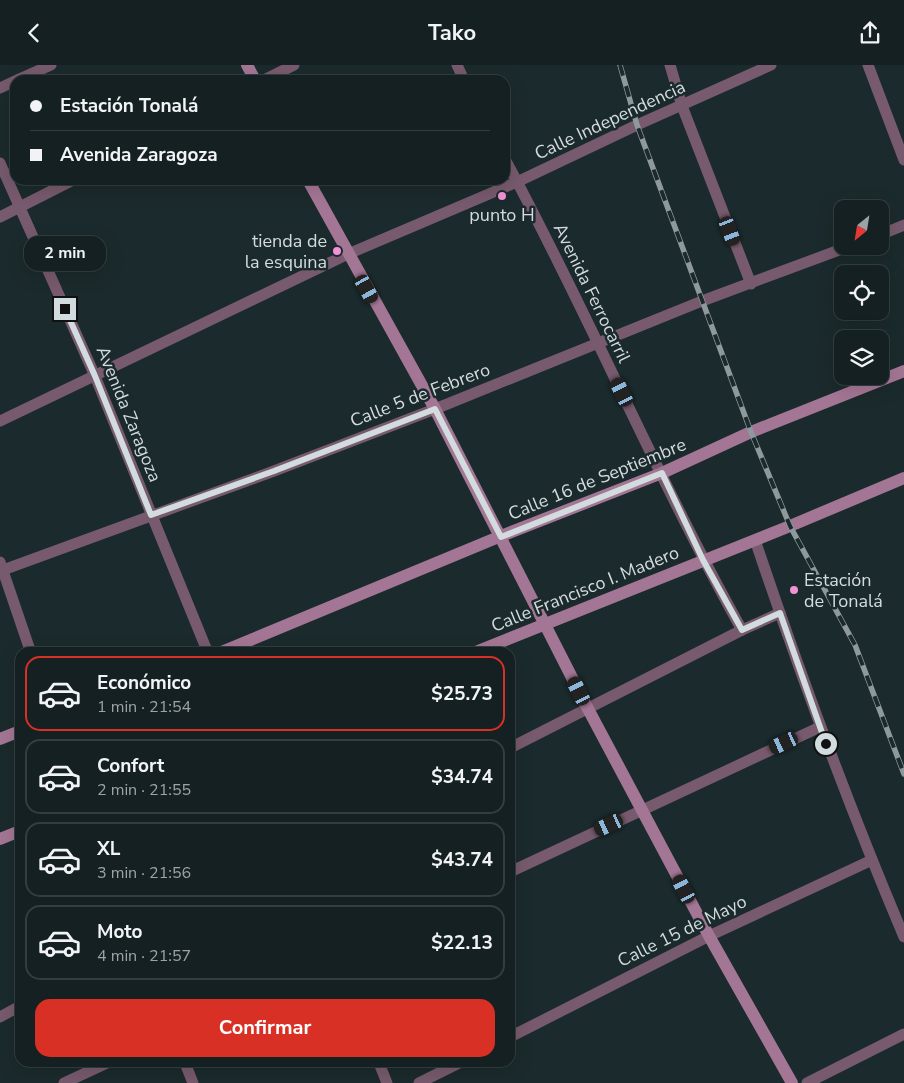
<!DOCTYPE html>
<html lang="es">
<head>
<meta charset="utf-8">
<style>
	body { margin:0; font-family:"Nunito Sans",sans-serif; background:#212d2e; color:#f1f3f6; height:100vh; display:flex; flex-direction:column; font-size:19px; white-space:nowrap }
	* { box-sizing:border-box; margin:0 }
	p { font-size:16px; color:#9da3a5 }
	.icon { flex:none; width:28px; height:28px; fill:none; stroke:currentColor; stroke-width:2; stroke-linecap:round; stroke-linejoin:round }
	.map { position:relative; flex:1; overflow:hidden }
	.panel { position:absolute; left:15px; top:582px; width:500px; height:420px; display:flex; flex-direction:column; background:#142021; border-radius:15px; box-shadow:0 5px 20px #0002,0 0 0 1px #333e3f }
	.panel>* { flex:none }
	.hud { position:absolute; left:10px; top:10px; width:500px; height:110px; border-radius:15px; box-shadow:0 5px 20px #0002,0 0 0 1px #333e3f; display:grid; align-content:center; height:110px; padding:0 20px; background:#142021 }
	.needle { width:32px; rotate:210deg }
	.controls { position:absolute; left:834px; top:135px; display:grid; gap:10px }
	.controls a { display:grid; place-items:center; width:55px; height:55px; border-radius:10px; background:#142021; box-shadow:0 5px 20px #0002,0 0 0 1px #333e3f; font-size:25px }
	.end { position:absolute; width:22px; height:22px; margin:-11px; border:6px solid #d2dbdd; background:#111; box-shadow:0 0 0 2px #111 }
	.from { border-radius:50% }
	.bubble { position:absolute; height:35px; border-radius:15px; background:#142021; box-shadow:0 5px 20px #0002,0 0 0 1px #333e3f; font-size:16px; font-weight:700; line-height:35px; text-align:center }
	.car { position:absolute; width:15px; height:30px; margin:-15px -8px; border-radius:6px; box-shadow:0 0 4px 1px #0007; background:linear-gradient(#222 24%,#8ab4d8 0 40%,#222 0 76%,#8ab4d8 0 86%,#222 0) }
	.hud b { display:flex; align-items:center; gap:18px; height:48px; font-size:19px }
	.hud b+b { border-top:1px solid #333e3f }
	.hud i { width:12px; height:12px; background:#f1f3f6 }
	ul { padding:9px 0 0; list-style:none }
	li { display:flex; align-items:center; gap:15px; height:75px; margin:0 10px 8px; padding:0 10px; border:2px solid #333e3f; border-radius:15px }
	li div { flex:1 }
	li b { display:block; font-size:19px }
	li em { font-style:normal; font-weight:700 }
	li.selected { border-color:#d93025 }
	li>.icon { width:45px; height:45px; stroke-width:1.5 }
	.primary-button { display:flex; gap:10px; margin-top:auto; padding:10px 20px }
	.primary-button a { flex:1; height:58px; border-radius:15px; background:#d93025; color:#fff; font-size:20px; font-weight:700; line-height:58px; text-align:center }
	header { display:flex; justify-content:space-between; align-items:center; height:65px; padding:0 20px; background:#142021; font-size:22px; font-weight:700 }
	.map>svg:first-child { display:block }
</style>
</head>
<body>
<header><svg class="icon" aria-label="back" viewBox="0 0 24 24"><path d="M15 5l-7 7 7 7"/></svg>Tako<svg class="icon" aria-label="share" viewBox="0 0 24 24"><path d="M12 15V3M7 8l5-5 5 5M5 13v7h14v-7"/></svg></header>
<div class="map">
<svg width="904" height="1018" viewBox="0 0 904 1018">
	<rect width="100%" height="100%" fill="#1b2a2c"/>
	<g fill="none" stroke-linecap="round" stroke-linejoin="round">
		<!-- street -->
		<g stroke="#775a6d" stroke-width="11">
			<path d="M457,0L464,15"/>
			<path d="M670,0L682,41L751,219"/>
			<path d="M868,0L904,95"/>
			<path d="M17,15L51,0"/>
			<path d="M264,15L294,0"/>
			<path d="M0,23L15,16"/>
			<path d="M505,94C589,249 656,411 742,565"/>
			<path d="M0,98L95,311L208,588"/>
			<path d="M0,152L73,115"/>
			<path d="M880,170L904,160"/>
			<path d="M0,356L348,189L517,117L637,60L771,0"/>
			<path d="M755,475C800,609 849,742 904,872"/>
			<path d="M0,497L31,588"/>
			<path d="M0,506L274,406L435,344L702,236L850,181"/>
			<path d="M510,683L742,565L780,548"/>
			<path d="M510,807L820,662"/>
			<path d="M0,952L20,941"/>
			<path d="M510,972L709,871L872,795"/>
			<path d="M185,998L193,1018"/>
			<path d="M379,998L387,1018"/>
			<path d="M64,1018L107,998"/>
			<path d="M419,1018L459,998"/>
			<path d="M807,1018L904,969"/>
		</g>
		<!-- secondary -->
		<g stroke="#a47695" stroke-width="12">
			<path d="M247,0L255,15"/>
			<path d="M308,115L435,344L587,642L709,871L792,1018"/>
			<path d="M219,588L501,471L662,408L751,367L904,306"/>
			<path d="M473,588L790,461L904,413"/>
			<path d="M0,674L20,666"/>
			<path d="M0,774L20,766"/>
		</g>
		<defs>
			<path id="rail" d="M620,0L637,60L751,367L790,461L855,580L904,709"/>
		</defs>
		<!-- rail casing -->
		<use href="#rail" stroke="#8e999b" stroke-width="5.5"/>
		<!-- rail -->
		<use href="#rail" stroke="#1b2a2c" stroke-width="4" stroke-dasharray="11" stroke-linecap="butt"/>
	</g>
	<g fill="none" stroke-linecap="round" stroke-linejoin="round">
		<!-- route -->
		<path stroke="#d2dbdd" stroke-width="6" d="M65,244L95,311L151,450L274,406L435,344L501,472L662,408L703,495L742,565L780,548L826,679"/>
	</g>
	<!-- markers -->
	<g fill="#f391d6" stroke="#1b2a2c" stroke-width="2">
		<circle cx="502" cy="131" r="5"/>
		<circle cx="337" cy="186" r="5"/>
		<circle cx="794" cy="525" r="5"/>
	</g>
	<g text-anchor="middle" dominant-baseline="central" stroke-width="5" stroke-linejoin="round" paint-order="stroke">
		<!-- street labels -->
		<g font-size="18" fill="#d2dbdd" stroke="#1b2a2c">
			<text transform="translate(610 55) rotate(-25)">Calle Independencia</text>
			<text transform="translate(592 228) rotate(64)">Avenida Ferrocarril</text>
			<text transform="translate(420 330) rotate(-21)">Calle 5 de Febrero</text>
			<text transform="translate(129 349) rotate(68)">Avenida Zaragoza</text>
			<text transform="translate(597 414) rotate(-22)">Calle 16 de Septiembre</text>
			<text transform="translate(585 524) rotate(-22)">Calle Francisco I. Madero</text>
			<text transform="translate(682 866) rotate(-26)">Calle 15 de Mayo</text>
		</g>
		<!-- poi labels -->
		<g font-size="18" fill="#d2dbdd" stroke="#1b2a2c">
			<text x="502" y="150">punto H</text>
			<text x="327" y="176" text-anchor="end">tienda de<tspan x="327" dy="21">la esquina</tspan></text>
			<text x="804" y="515" text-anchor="start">Estación<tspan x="804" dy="21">de Tonalá</tspan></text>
		</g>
	</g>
</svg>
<div class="controls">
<a><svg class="needle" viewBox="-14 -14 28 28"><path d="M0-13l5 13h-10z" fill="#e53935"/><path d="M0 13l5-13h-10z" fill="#9da3a5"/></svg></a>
<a><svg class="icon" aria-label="locate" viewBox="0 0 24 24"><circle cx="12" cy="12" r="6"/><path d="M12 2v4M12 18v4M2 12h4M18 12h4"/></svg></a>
<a><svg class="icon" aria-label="layers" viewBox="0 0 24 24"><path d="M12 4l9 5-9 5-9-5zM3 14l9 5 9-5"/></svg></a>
</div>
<i class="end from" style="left:826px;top:679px"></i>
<i class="end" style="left:65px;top:244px"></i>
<div class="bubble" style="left:24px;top:171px;width:82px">2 min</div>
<i class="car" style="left:730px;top:166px;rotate:159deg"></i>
<i class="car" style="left:367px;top:224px;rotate:151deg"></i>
<i class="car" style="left:622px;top:327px;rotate:334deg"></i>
<i class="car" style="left:579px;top:626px;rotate:333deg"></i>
<i class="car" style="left:784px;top:678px;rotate:245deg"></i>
<i class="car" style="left:609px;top:760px;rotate:245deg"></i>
<i class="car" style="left:684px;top:824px;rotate:332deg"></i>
<div class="hud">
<b><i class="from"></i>Estación Tonalá</b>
<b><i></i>Avenida Zaragoza</b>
</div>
<section class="panel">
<ul>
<li class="selected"><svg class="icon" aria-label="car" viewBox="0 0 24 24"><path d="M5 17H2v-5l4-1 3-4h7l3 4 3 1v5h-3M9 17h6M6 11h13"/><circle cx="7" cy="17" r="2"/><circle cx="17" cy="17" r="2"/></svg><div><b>Económico</b><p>1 min · 21:54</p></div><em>$25.73</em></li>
<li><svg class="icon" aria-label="car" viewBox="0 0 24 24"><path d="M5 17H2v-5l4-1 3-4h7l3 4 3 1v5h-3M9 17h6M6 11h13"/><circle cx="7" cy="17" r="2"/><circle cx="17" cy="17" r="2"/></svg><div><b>Confort</b><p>2 min · 21:55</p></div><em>$34.74</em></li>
<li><svg class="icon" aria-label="car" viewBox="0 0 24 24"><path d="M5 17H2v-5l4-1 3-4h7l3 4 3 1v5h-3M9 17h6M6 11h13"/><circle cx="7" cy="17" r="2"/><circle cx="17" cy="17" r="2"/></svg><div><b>XL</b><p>3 min · 21:56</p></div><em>$43.74</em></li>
<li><svg class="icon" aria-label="car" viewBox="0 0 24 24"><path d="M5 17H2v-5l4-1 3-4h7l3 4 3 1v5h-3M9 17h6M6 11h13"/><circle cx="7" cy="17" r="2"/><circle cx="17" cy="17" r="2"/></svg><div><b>Moto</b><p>4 min · 21:57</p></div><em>$22.13</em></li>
</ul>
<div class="primary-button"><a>Confirmar</a></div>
</section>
</div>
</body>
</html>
